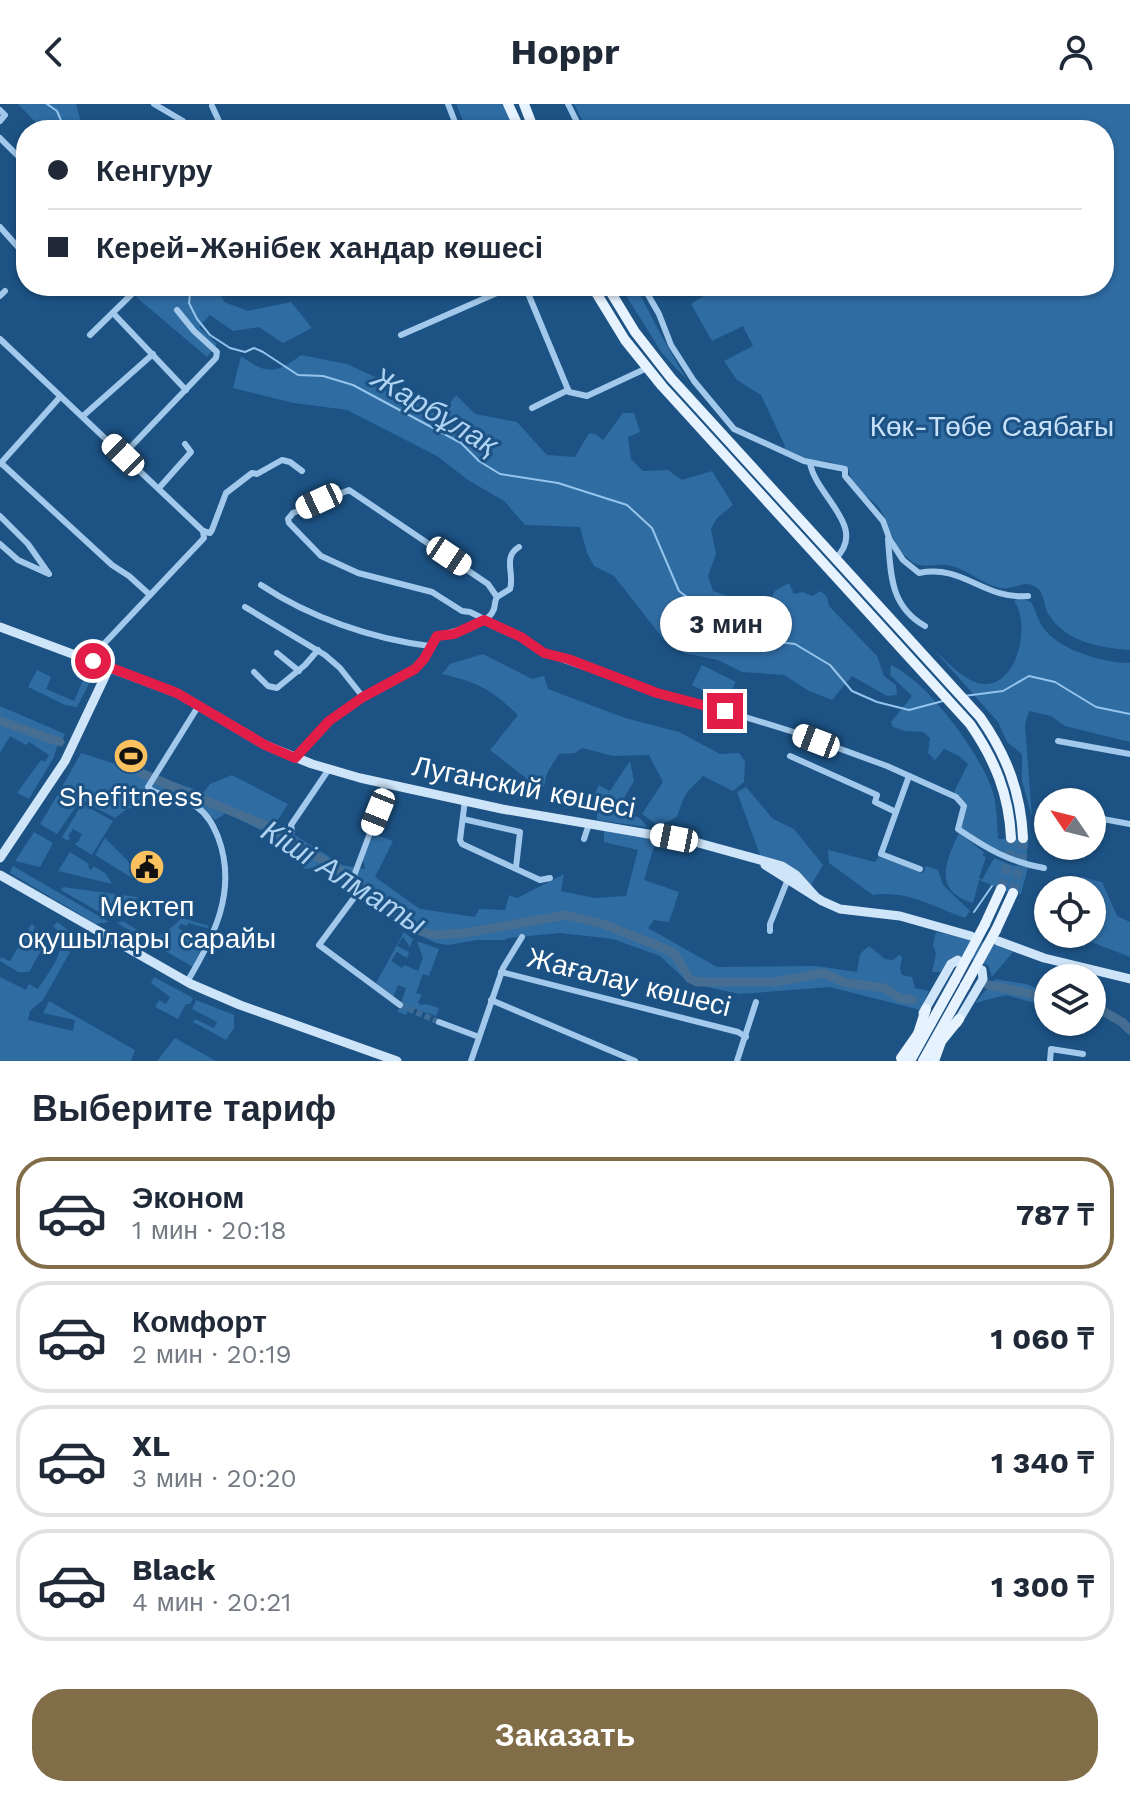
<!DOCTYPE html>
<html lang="ru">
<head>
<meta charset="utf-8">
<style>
	body { margin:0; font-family:"Work Sans",sans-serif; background:#f6f6f7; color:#1f2937; height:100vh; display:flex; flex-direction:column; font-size:30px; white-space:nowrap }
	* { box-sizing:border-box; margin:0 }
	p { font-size:26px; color:#747a83 }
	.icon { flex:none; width:44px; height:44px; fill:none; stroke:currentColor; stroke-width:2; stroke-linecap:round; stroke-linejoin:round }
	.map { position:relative; height:957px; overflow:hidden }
	.panel { display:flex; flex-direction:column; background:#fff; flex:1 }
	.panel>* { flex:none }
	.top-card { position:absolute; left:16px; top:16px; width:1098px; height:176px; border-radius:32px; box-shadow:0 2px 6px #0004; display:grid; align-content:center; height:176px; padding:0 32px; background:#fff }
	.needle { width:52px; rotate:305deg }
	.buttons { position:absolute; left:1034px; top:684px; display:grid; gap:16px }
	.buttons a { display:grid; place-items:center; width:72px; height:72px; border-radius:50%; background:#fff; box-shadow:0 2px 6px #0004; font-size:40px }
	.end { position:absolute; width:36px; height:36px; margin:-18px; border:10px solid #e11d48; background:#fff; box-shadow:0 0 0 4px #fff }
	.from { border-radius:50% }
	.bubble { position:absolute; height:56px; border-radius:28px; background:#fff; box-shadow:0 2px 6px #0004; font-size:26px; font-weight:700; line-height:56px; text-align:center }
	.car { position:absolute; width:24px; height:48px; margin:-24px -12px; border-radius:10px; box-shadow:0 0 6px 2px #0007; background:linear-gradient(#fff 24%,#345 0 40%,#fff 0 76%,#345 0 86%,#fff 0) }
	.top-card b { display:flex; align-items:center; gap:28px; height:76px; font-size:30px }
	.top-card b+b { border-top:2px solid #e0e1e3 }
	.top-card i { width:20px; height:20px; background:#1f2937 }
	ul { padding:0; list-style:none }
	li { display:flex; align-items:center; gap:24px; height:112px; margin:0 16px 12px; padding:0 16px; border:4px solid #e0e1e3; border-radius:32px }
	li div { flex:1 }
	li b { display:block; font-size:30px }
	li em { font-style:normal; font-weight:700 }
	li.selected { border-color:#826d49 }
	li>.icon { width:72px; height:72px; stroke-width:1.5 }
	h2 { padding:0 32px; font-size:36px; line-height:96px }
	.button { display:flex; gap:16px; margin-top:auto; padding:16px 32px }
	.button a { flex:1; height:92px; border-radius:32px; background:#826d49; color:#fff; font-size:32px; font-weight:700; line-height:92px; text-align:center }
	header { display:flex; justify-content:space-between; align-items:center; height:104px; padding:0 32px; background:#fff; font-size:36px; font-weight:700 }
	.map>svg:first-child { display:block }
</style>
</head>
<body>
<header><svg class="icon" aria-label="back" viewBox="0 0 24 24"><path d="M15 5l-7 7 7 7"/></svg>Hoppr<svg class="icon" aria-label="person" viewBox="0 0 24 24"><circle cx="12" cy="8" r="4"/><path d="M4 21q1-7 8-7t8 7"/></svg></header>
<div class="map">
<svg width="1130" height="957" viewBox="0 0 1130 957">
	<rect width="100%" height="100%" fill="#1c5284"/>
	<!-- green -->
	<g fill="#2f6ca2">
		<path d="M18,0H76L83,26H43Z"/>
		<path d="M456,0H504L515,26H467Z"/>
		<path d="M574,0H1130V546C1101,544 1066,538 1049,511C1042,500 1046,486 1032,481C1022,477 1013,486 1002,484C983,482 966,463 946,461C934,460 921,465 911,457C893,443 891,423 880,405C873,395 861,390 854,380C850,374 850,370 848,364L831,358L806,356L784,345L785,342L761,291L737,276L724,257L753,242L743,222L712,237L691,200L708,189L705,182H1104V26H587Z"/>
		<path d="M147,182H218L224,198L248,207L291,198L312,224L283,239L259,223L233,227L210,211L199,223L217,240L207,253L136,193Z"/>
		<path d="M620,182H636C651,213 669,246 687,276L662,249Z"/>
		<path d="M301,251L347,260L384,277L440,313L456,291L475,310L517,318L547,351L575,353L589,329L595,330L603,336L623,309H634L640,328L628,333L631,355L643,367L668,366L682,376L712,367L733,401L717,414L711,425L716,450L708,472L713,487L734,494V504L744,509L766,502L775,487L789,479L794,490L803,488L812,492L821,487L827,493L829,502L877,552L884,572L896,581L897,591L887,592L852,572L832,596L809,587L784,571L742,568L718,556L685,549L664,536L614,472L594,462L587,449L580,423L525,421L504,397L468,376L437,352L347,306L294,299L233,284L241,252C267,271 276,270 301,251Z"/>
		<path d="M1020,494L1031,498C1036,507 1039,520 1046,527C1063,547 1104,559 1130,559V638L1065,622L1051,612L1029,607L1025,621L1032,713L1022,677V650L1007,638L998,618L934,546C947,557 967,581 986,580C1018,580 1031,519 1014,497Z"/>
		<path d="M483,550L532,575L544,572L548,585L625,614L679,628L720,650L739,649L745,657L744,678L733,687L703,672C698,678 687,686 684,694C675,714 683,713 657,721L642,710L663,678L649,651L613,652L582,644L575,649L559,650L547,669L544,683L536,682L490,646L518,611C490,585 480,579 442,570L450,560Z"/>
		<path d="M74,554L96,566L77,603L65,601L28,583L37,566L51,573L46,585L74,597L88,565L72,558Z"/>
		<path d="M702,561L736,578L725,598L692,581Z"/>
		<path d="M891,561C927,577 979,648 992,685C997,700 997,719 998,735L1028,734L1026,760L958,725L964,708L954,688L968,660L959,652L944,645L935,656L928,649L930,634L923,628L905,627L893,623L891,618L912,592L890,571Z"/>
		<path d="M0,602L65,630L62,637L59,636L54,653L29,695L17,689L41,656L45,658L49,651L29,638L26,641L10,632L0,649Z"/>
		<path d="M81,649L204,688L210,680L232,671L288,700L276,719L342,761L365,765L363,755L374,730L393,737L375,773L420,805L475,813L479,805L505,806L509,791L517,794L564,770L561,787L595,794L626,792L638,746L604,738V725L656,736L644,776L679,788L669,818L654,816L648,824L717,863L816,862L857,868L860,850L869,842L885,855L893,856L899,851L902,853L900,865L902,871L912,873L915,884L929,887L920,906L830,883L740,890L689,879L660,852L613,835L560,829L508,834L505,836H477L448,841L436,839L407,825L362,786L348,778L320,763L304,765C298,740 249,721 226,709L215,716C192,693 173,690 142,686L139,701L125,706L115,714L61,685Z"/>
		<path d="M630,657L634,677L617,706L640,714L647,723L597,716V707L588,703L599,681L610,687Z"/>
		<path d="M746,683L773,715L794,725L823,761L811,781L791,763L760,751L737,688Z"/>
		<path d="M60,687L79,698L57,730L40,720Z"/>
		<path d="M82,700L113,717L92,751L74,740L78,738L82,730L73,725L68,732L70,734L68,737L62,733Z"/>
		<path d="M34,728L53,739L40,763L15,757Z"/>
		<path d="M959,729L985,749L982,751L986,753L979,774L982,776L994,754L1011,761L1028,763L1021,790L1006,787L979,776L973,799C933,787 945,758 959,729Z"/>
		<path d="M105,734L128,757L137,777L95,751Z"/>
		<path d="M828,746L875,758L879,753L923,769L926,762L938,766L943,781L970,807L965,814C931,803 910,786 873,791L829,759Z"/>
		<path d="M70,748L89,760L88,763L91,766L94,762L106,770L112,780L58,767Z"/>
		<path d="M13,762L109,818L96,820L10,769Z"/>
		<path d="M1066,772L1080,777L1082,773L1102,778L1117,812L1130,818V853L1089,837L1096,811L1092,809V786H1064Z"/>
		<path d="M63,783L137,793L138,794L99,808L61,786Z"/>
		<path d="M182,814L209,822L207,824L188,819L187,822L181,820L178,824L203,840L193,863L117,819L123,817L152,835L166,828Z"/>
		<path d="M58,818L73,831L64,845L70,848L43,896L30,907L28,916L73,927L75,916L43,909L49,897L135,946L131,957H0V873L26,886L29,880L38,885C49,867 73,840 53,822Z"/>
		<path d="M32,819L35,823L31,832L41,838L43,843L29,868H18L0,857L1,853L10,857Z"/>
		<path d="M404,828L413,835L410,843L403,833L397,842L409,848L407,854L397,848L391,857L402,864L404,861L418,867L423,854L417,837L439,845L429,872L423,870L416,889L422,891L418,898L420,901L426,900L439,904L436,912L410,903L406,911L398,908L406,884L398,881L393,894L375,881Z"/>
		<path d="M936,828L993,840L1013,848L992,873L988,861L963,852L951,854L941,868H932L936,850L933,841Z"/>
		<path d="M154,873L193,894L190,900H186L178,915L155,903L159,896L166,900L170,893L151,879Z"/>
		<path d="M995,875L1026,880L1048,889V903L1006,891L975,899Z"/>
		<path d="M196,896L234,911V924L226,936L193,918L195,915L214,924L217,918L192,905Z"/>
		<path d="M175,934L216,957H157Z"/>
	</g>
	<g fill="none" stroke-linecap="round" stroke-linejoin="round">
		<!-- stream -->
		<g stroke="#95c5ed" stroke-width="2">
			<path d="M47,0L57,7L65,26"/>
			<path d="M191,182L189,199L197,215L210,231L230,244L245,248L254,244L263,248L298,271L323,272L353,281L461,339L479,357L500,370L558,379L627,401L652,424L679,487L716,515L762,536L795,540L830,561L852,587L877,598L909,606L943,597"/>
			<path d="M964,592L1003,587L1029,572L1055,578L1096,603L1130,610"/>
			<path d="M974,808L992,782"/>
		</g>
		<!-- river -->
		<g stroke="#466e92" stroke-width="9">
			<path d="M0,617L60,638"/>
			<path d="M141,669L271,724L355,776L420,827L434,831L465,829L566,811L603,820L673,848L689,874L697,878H775L823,869L846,879L885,884L900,894L913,896"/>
			<path d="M988,881L1032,890L1048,898"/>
			<path d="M1092,901L1122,918L1130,926"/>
		</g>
		<!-- street-tunnel -->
		<path stroke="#3e6c96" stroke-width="6" stroke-dasharray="6 3" stroke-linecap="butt" d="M400,901L439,918"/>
		<!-- primary-tunnel -->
		<g stroke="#3e6c96" stroke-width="10" stroke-dasharray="10 5" stroke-linecap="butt">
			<path d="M1001,785L1010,751L1011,734"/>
			<path d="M1013,789L1022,752L1023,734"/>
		</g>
		<!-- street -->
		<g stroke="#a2c9eb" stroke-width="6">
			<path d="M154,0L183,17"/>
			<path d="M448,0L458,26"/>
			<path d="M568,0L581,26"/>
			<path d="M212,2L223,26"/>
			<path d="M0,6L5,11L0,17"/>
			<path d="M0,34L26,60"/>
			<path d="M0,123L26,152"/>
			<path d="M525,182L569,288L587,292L647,264"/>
			<path d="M643,182L659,210L671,241L694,277L734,325L804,357L845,365V372L883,417L890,436L903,456L919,469C964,460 983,496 1028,492"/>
			<path d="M0,192L5,187"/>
			<path d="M113,209L186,286"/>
			<path d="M90,231L140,182"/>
			<path d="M401,231L513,182"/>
			<path d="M0,235L203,427"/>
			<path d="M532,304L568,286"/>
			<path d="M83,312L153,250"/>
			<path d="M123,351L216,254L217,248L194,227L177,206"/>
			<path d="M1,359L112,461L129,472L150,491"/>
			<path d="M810,359C816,393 869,423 835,455"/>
			<path d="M0,360L60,293"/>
			<path d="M159,384L191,348L185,340"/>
			<path d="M0,412L28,440L49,470L18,456L0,440"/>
			<path d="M203,427L210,429L212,426L226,389L252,369L257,370L282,356L290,358L302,367"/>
			<path d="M888,435C891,471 890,502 925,522"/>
			<path d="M261,481C309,513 372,535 430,542"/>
			<path d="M497,493L488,480L349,386L293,409L288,415L289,419L321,452L358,469L432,488L462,507L470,508L521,533L544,549L657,589L703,600L797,629L887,662L956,693L964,702L958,725C986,744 1009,758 1044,764"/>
			<path d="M245,503L325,551L340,564L363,593"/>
			<path d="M277,549L299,567"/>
			<path d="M93,557L101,543L204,434L203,427"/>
			<path d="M254,568L268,582L277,584L305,561L318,546"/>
			<path d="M1058,637L1130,650"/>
			<path d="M790,652L877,691L875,698L896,708"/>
			<path d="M295,654L329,617L363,593L415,565L424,555L437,532C451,527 488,523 494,505C495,501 495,496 497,493L510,485C515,470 502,453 519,443"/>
			<path d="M909,672L881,750L920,765"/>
			<path d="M385,679L378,708L352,777L359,787L319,841L400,901"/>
			<path d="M465,696L460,736L462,740L540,776L550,774"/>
			<path d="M1092,713L1130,720"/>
			<path d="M463,715L520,728L516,763"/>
			<path d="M292,727L291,721L329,665"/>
			<path d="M584,735L589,720"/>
			<path d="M770,827V820L788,775"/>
			<path d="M501,868L738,928L746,933"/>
			<path d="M187,878C214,833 238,786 218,733C213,721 208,711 197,703C183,693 156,693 148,683L199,601"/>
			<path d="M491,896L635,957"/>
			<path d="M439,918L479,933"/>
			<path d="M471,957L503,864L522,833"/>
			<path d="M737,957L756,898"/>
			<path d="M1050,957L1051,945L1083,950"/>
		</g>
		<!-- secondary -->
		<g stroke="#cee4f8" stroke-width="9">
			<path d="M0,523L177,589L265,641L312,660L360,674L502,705L695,738L782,762L796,771L815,792"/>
			<path d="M0,754L65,657L109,564"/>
			<path d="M765,761L822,797L840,805L900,812L971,832"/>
			<path d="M0,771L191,880L240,901L397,957"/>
			<path d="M998,837L1044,854L1130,875"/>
			<path d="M923,909L951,860L958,856"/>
			<path d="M957,919L983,875L982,866"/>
		</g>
		<!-- primary -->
		<g stroke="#e6f2fe" stroke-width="10">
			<path d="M508,0L520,26"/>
			<path d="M524,0L534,26"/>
			<path d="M592,182L625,236L662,282L970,620C995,656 1009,691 1011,734"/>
			<path d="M607,182L635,228L671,274L980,613C1006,650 1021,688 1023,734"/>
			<path d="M985,820L1001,785"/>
			<path d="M996,826L1013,789"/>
			<path d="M918,930L926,905"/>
			<path d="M942,936L959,915"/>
			<path d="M901,954L922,924"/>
			<path d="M910,957L955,876"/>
			<path d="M923,957L965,882"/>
			<path d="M934,957L943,932"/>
		</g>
		<!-- primary-bridge -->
		<g stroke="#e6f2fe" stroke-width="10">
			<path d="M955,876L985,820"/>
			<path d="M965,882L996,826"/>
		</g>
	</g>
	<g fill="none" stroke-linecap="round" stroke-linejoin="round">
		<!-- route -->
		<path stroke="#e11d48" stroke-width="10" d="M93,557L177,589L265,641L295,654L329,617L363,593L415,565L424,555L437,532L454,530L484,516L521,533L544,549L568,555L657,589L725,607"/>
	</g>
	<!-- icons -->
	<defs>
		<symbol id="stadium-disc" viewBox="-11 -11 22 22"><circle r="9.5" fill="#fbc15f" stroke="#1c5284"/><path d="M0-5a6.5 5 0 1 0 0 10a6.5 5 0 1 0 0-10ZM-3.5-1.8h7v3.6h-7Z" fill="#111"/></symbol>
		<symbol id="civic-disc" viewBox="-11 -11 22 22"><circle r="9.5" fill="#fbc15f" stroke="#1c5284"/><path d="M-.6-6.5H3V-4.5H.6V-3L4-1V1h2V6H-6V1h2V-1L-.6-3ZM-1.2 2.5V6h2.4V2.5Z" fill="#111"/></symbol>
	</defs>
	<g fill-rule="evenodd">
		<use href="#stadium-disc" x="111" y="632" width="40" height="40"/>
		<use href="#civic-disc" x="127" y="743" width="40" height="40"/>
	</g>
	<g text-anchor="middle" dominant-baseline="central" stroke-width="6" stroke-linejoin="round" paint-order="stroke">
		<!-- park labels -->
		<g font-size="28" fill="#c7e1f8" stroke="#1c5284">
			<text x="992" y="322">Көк-Төбе Саябағы</text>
		</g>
		<!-- street labels -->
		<g font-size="28" fill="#fff" stroke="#1c5284">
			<text transform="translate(524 683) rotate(11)">Луганский көшесі</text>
			<text transform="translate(629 878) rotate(14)">Жағалау көшесі</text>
		</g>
		<!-- poi labels -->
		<g font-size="28" fill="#fff" stroke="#1c5284">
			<text x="131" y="692">Shefitness</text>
			<text x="147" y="802">Мектеп<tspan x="147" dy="32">оқушылары сарайы</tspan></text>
		</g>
		<!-- water labels -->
		<g font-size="30" font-style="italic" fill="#aed3f2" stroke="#1c5284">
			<text transform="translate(435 307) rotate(31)">Жарбұлақ</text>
			<text transform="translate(344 773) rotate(32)">Кіші Алматы</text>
		</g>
	</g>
</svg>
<div class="buttons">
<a><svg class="needle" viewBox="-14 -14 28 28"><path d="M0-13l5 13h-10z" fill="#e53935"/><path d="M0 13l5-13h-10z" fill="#747a83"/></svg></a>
<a><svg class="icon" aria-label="locate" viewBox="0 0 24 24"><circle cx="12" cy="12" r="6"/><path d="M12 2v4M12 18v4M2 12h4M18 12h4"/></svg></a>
<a><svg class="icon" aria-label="layers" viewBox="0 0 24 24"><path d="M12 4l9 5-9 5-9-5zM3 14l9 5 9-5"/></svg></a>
</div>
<i class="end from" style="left:93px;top:557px"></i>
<i class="end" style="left:725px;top:607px"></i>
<div class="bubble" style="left:660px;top:492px;width:132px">3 мин</div>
<i class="car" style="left:123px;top:351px;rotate:314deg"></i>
<i class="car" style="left:319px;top:397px;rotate:245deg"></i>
<i class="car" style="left:449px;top:452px;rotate:124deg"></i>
<i class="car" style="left:816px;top:637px;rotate:291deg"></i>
<i class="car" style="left:378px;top:708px;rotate:202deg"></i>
<i class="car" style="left:674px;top:734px;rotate:281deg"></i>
<div class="top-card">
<b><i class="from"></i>Кенгуру</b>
<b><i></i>Керей-Жәнібек хандар көшесі</b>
</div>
</div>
<section class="panel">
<h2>Выберите тариф</h2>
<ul>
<li class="selected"><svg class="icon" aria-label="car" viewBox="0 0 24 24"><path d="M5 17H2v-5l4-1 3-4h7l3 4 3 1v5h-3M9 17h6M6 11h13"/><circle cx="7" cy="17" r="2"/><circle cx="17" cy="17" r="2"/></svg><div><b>Эконом</b><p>1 мин · 20:18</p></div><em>787 ₸</em></li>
<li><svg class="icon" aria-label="car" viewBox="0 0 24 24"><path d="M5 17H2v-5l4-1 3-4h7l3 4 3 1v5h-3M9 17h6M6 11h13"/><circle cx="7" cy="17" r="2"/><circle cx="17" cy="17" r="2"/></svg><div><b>Комфорт</b><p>2 мин · 20:19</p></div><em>1 060 ₸</em></li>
<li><svg class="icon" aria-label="car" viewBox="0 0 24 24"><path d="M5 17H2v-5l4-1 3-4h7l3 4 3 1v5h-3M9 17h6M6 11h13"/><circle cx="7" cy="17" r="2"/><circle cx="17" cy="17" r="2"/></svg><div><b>XL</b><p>3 мин · 20:20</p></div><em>1 340 ₸</em></li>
<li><svg class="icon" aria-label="car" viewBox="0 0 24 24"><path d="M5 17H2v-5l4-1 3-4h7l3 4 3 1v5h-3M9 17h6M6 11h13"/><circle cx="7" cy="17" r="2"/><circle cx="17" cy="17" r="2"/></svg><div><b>Black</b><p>4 мин · 20:21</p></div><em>1 300 ₸</em></li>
</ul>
<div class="button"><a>Заказать</a></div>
</section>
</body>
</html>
